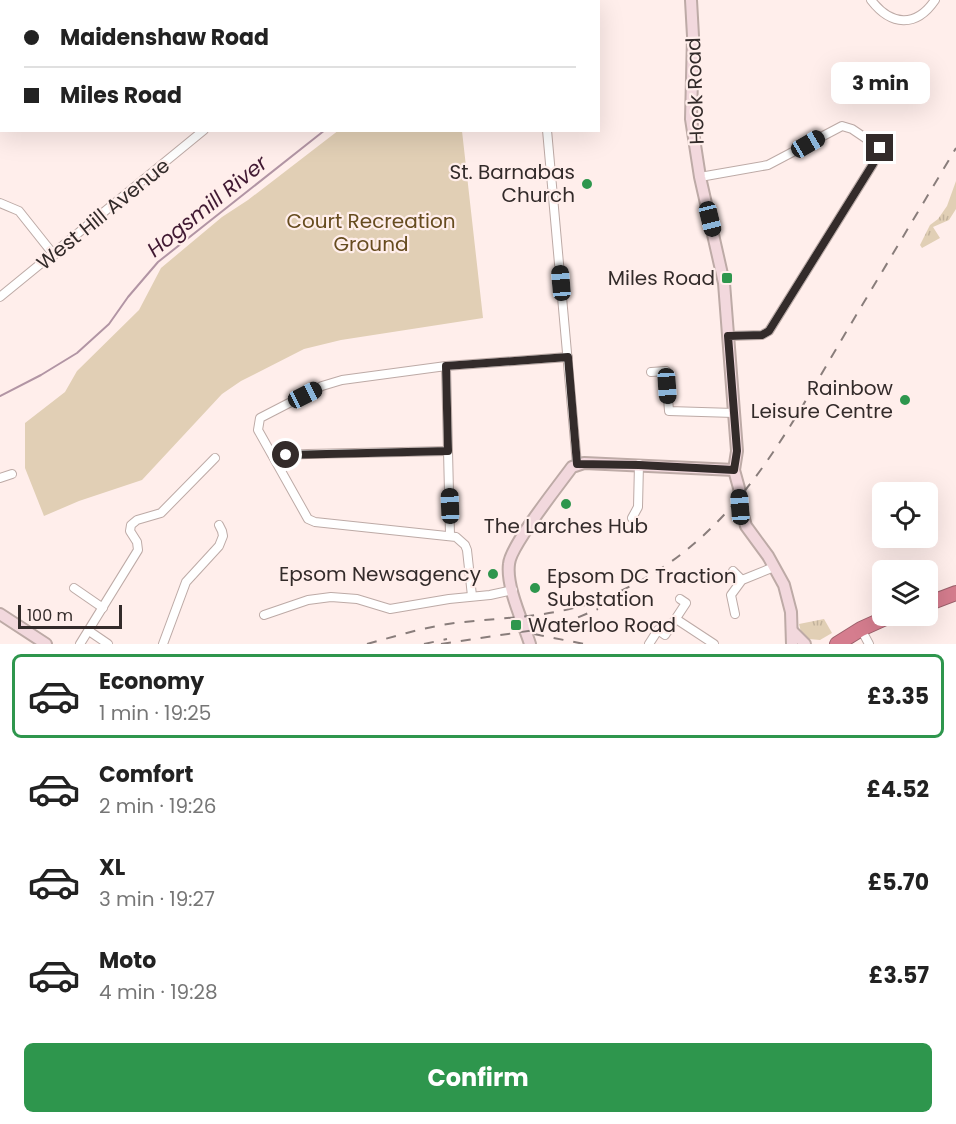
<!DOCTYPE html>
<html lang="en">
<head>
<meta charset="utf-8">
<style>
	body { margin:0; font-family:Poppins,sans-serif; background:#f6f6f6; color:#222; height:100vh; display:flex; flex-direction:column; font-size:22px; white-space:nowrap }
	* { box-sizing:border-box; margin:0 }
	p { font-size:20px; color:#767676 }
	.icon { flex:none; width:33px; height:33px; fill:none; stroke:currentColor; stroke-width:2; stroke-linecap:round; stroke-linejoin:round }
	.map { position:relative; height:644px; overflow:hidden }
	.details { display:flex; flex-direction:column; background:#fff; flex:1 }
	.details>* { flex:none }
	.banner { position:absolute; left:0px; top:0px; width:600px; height:132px; box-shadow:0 6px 24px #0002; display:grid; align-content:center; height:132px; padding:0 24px; background:#fff }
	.controls { position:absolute; left:872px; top:482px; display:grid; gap:12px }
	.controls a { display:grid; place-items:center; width:66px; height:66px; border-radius:9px; background:#fff; box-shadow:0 6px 24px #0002; font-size:30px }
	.scale { position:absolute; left:18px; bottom:15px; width:104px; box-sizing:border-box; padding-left:6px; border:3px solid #332b2a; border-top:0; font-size:16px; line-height:21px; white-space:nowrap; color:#332b2a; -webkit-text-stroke:4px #ffeeeb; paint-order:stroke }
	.end { position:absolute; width:27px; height:27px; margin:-14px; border:8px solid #332b2a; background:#fff; box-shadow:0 0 0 3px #fff }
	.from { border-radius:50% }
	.bubble { position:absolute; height:42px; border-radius:9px; background:#fff; box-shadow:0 6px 24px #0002; font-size:20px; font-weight:700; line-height:42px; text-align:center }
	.car { position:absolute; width:18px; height:36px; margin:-18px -9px; border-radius:8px; box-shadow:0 0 4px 2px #0007; background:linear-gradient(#222 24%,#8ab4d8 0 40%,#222 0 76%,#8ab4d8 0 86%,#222 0) }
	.banner b { display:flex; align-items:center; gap:21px; height:57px; font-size:22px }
	.banner b+b { border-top:2px solid #e0e0e0 }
	.banner i { width:15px; height:15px; background:#222 }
	ul { padding:10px 0 0; list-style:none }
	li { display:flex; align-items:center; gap:18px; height:84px; margin:0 12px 9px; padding:0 12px; border:3px solid transparent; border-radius:9px }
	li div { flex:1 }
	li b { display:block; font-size:22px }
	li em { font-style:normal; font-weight:700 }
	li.active { border-color:#2e964d }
	li>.icon { width:54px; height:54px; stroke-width:1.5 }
	.primary-button { display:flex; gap:12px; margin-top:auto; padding:12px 24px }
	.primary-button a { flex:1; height:69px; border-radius:9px; background:#2e964d; color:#fff; font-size:24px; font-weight:700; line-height:69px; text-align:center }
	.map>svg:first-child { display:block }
</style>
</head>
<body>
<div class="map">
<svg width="956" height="644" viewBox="0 0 956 644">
	<defs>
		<pattern id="grass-tufts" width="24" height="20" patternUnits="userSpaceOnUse" patternTransform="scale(1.5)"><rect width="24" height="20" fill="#e1cfb5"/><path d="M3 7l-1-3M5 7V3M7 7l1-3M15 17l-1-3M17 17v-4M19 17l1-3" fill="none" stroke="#c2b29c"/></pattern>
	</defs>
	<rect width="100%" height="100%" fill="#ffeeeb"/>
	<!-- grass -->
	<g fill="url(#grass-tufts)">
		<path d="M956,181V209L949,220L933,227L940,238L922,248L920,245L930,225L938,219L947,206Z"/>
		<path d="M824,619L832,633L820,640L809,639L801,632L799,624Z"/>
	</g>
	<!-- green -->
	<path fill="#e1cfb5" d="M339,130L462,131L483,318L341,340L304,349L241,381L222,394L142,480L79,501L44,516L25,468V423L65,392L77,371L139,310L161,268L222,217L248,200Z"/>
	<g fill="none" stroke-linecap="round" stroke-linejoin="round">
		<!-- stream -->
		<path stroke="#b295a4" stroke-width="2" d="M0,396L41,375L77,353L109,324L128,297L158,262L325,130"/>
		<defs>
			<g id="street">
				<path d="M438,0L439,2"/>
				<path d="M871,0C891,26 916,28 935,0"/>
				<path d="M168,2L170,0"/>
				<path d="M391,2L393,0"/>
				<path d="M538,2V0"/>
				<path d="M547,130L577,464"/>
				<path d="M700,177L768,165L842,126L852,129L880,148L873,164L769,331L762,335L728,336"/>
				<path d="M0,203L19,211L54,255"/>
				<path d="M0,297L204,130"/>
				<path d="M446,366L450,535"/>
				<path d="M651,372L666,371L669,411L734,413"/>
				<path d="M275,458L286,455L308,454L448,451"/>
				<path d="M0,478L12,474"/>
				<path d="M632,518L638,507L639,464"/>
				<path d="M733,571L742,580"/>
				<path d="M74,588L103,608"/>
				<path d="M472,596L467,550L465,545L456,537L315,522L308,519L258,430L260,418L322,386L342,380L446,366L568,357"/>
				<path d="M735,614L731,595L742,580L774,567"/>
				<path d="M264,615L308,600L331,597L357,599L390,609L449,599L490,595L513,590"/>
				<path d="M676,619L714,644"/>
				<path d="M861,629L869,644"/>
				<path d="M89,631L108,644"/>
				<path d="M80,644L138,550L137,542L130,531L131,525L137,520L161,513L215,458"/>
				<path d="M163,644L186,582L219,546L223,536L222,531L219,525"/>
				<path d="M649,644L658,630L665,635L686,603L680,599"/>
			</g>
			<g id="secondary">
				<path d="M691,0L693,36L691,119L700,177L724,283L737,451L734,470L739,488L742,512L746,526L768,556L784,585L791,612L792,644"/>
				<path d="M0,614L46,644"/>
				<path d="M793,632L805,644"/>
				<path d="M530,644C523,622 506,587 509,564C510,546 559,485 572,467L584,463L734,470"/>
			</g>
			<g id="highway">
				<path d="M927,604L956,593"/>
				<path d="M837,644L861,629L892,615"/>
			</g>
		</defs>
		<!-- street casing -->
		<use href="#street" stroke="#bdaaa6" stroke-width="10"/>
		<!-- secondary casing -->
		<use href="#secondary" stroke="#bdaaa6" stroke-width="14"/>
		<!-- highway casing -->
		<use href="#highway" stroke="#9c606b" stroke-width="16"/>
		<!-- street -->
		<use href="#street" stroke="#fff" stroke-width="8"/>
		<!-- secondary -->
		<use href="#secondary" stroke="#f2d8dd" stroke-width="10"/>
		<!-- highway -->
		<use href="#highway" stroke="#d57d8e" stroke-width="14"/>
		<!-- rail -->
		<g stroke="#897d7b" stroke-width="2" stroke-dasharray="10 10" stroke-linecap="butt">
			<path d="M534,634L584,644"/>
			<path d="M367,644C396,636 425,627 455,623C505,617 554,618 602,599C726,550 778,447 842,339C880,275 918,212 956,148"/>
			<path d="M424,644L447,639"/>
			<path d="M441,644L541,629L572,620L598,609"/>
		</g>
	</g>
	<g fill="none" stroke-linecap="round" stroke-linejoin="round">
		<!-- route -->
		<path stroke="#332b2a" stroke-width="8" d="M286,455L448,451L446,366L568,357L577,464L639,465L734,470L737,451L728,336L762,335L769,331L873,164L880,148"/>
	</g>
	<!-- markers -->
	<g fill="#2e964d" stroke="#ffeeeb" stroke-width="2">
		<circle cx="587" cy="184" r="6"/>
		<rect x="721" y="272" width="12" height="12" rx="3"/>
		<circle cx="905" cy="400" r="6"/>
		<circle cx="566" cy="504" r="6"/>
		<circle cx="493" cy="574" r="6"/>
		<circle cx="535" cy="588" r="6"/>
		<rect x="510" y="619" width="12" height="12" rx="3"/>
	</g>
	<g text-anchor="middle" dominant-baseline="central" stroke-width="4.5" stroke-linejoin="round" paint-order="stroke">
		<!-- street labels -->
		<g font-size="20" fill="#332b2a" stroke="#ffeeeb">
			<text transform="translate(695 91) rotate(-92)">Hook Road</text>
			<text transform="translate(103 214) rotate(-39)">West Hill Avenue</text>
		</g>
		<!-- poi labels -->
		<g font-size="20" fill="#332b2a" stroke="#ffeeeb" text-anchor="end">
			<text x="575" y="172">St. Barnabas<tspan x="575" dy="23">Church</tspan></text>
			<text x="715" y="278">Miles Road</text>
			<text x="893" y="388">Rainbow<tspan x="893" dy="23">Leisure Centre</tspan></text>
			<text x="566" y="526" text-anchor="middle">The Larches Hub</text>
			<text x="481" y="574">Epsom Newsagency</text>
			<text x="547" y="576" text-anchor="start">Epsom DC Traction<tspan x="547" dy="23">Substation</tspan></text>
			<text x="528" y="625" text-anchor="start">Waterloo Road</text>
		</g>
		<!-- park labels -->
		<g font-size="20" fill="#664c1f" stroke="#ffeeeb">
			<text x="371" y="221">Court Recreation<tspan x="371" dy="23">Ground</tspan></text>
		</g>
		<!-- water labels -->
		<g font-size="21" font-style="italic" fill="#411932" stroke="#ffeeeb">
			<text transform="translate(207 206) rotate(-39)">Hogsmill River</text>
		</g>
	</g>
</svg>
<div class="controls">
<a><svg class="icon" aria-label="locate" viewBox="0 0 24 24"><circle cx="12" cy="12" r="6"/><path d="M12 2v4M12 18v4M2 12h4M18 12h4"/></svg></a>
<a><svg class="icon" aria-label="layers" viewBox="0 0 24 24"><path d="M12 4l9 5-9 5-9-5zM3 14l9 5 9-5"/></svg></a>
</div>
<div class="scale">100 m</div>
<i class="end from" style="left:286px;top:455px"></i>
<i class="end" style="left:880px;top:148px"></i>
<div class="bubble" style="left:831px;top:62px;width:99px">3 min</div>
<i class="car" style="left:808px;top:144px;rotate:60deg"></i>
<i class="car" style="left:710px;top:219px;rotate:166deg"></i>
<i class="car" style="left:561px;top:283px;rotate:355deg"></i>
<i class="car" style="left:667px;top:386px;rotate:176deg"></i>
<i class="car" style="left:305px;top:395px;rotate:63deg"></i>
<i class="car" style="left:450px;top:506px;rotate:358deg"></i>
<i class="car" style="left:740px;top:507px;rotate:356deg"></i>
<div class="banner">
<b><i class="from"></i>Maidenshaw Road</b>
<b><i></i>Miles Road</b>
</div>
</div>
<section class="details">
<ul>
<li class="active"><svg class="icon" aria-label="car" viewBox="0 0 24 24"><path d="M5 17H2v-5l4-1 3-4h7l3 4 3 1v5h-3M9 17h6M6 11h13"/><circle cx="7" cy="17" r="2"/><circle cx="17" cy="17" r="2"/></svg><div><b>Economy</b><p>1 min · 19:25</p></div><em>£3.35</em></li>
<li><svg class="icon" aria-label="car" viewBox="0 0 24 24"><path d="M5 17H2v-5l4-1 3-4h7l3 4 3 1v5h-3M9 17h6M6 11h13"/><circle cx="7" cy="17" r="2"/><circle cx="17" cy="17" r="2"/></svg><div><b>Comfort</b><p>2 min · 19:26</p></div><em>£4.52</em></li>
<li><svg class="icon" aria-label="car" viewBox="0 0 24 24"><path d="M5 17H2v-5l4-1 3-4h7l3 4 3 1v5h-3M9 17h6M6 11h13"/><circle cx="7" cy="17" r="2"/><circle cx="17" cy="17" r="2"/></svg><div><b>XL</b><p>3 min · 19:27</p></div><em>£5.70</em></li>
<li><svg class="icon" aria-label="car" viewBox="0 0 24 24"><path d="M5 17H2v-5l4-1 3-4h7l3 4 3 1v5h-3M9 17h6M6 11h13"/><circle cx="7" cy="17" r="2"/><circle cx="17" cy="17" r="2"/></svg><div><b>Moto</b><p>4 min · 19:28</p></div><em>£3.57</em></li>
</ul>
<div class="primary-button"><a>Confirm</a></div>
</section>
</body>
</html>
